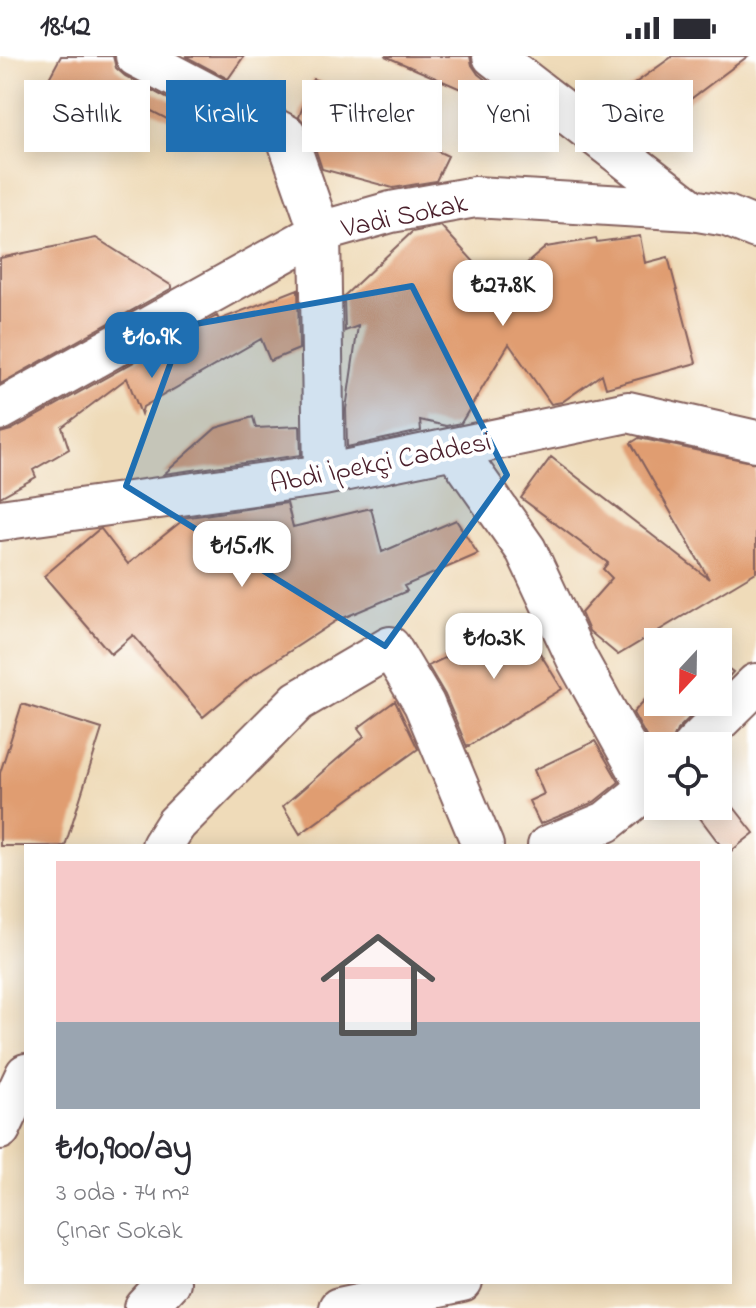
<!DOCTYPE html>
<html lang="tr">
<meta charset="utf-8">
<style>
body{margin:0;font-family:"Indie Flower",sans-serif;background:#f2f2f3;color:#2b2b33;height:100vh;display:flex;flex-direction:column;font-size:30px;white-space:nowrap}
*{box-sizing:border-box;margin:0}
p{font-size:26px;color:#7c7c81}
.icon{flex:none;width:44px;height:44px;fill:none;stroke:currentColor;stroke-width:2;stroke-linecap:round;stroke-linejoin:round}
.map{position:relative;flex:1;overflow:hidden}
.drawer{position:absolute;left:24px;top:788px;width:708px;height:440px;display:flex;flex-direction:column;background:#fff;border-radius:0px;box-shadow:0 4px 20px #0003}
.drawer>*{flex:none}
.banner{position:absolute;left:24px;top:24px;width:708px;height:72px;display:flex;gap:16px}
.needle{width:52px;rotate:202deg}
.controls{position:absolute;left:644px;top:572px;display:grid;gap:16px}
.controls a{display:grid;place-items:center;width:88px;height:88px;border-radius:0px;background:#fff;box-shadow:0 4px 20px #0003;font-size:40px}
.price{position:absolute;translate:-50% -68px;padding:0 18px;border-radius:16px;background:#fff;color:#222;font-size:26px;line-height:52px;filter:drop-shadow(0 2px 4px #0008)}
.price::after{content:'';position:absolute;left:50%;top:48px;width:24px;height:18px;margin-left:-12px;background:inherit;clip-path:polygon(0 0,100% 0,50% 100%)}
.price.current{background:#1f6fb2;color:#fff}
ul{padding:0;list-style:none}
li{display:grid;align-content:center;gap:16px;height:424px;padding:0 32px}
li span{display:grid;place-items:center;height:248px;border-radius:0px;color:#555}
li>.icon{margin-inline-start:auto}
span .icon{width:144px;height:144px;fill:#fffc;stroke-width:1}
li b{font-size:34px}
.pill{padding:0 28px;border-radius:0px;background:#fff;box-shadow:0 4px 20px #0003;font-size:28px;line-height:72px}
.pill.current{background:#1f6fb2;color:#fff}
.status{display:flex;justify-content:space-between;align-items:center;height:56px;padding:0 40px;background:#fff;direction:ltr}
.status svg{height:22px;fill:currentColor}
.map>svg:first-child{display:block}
.building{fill:#e09d71}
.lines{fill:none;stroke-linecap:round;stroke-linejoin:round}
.minor-casing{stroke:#84615d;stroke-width:44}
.minor{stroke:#fff;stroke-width:40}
.marked{fill:#1f6fb2;fill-opacity:0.2;stroke:#1f6fb2;stroke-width:6;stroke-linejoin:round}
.labels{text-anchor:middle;stroke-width:8;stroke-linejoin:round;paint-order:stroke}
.street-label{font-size:28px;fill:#4a1f2b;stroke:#fff}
</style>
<div class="status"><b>18:42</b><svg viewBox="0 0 49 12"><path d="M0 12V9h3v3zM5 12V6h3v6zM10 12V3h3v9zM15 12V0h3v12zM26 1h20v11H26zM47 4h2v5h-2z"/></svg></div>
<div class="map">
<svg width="756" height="1252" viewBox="0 0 756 1252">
<rect width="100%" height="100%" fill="#fff"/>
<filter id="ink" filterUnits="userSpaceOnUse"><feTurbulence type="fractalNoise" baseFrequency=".0125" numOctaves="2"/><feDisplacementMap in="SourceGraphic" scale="16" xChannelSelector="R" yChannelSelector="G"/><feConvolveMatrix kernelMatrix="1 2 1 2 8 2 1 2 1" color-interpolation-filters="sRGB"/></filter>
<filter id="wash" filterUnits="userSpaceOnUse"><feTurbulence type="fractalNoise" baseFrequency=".006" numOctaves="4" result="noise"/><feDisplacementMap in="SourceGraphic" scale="32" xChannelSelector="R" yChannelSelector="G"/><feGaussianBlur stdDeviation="1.8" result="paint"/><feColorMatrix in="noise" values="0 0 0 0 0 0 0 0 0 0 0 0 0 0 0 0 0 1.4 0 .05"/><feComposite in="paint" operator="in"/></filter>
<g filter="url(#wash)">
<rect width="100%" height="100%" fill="#efdbb9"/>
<g id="blocks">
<path class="building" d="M 61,0 L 113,0 L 116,12 L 125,20 L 202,61 L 192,76 L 119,38 L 100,70 L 41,37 Z
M 185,0 L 244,0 L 228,23 Z
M 385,0 L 470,0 L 472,9 L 478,18 L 492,29 L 486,44 Z
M 673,0 L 748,0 L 644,78 L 616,41 Z
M 313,23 L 345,34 L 348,26 L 413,47 L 403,79 L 448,100 L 436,125 L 393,132 L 322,113 L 308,71 L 299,61 Z
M 441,170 L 498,232 L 546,191 L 596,183 L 597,186 L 640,180 L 645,207 L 668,201 L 696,307 L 606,332 L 602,318 L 562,346 L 551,348 L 509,288 L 461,367 L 446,370 L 420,364 L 421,375 L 347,391 L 346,353 L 358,270 L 345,275 L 344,240 L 412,176 Z
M 96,182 L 172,230 L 172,232 L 0,328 L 0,202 Z
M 298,233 L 299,293 L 270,305 L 261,283 L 143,351 L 141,358 L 127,322 L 62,371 L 69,393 L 33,414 L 36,421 L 0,441 L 0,377 L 11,374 L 217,260 L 219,264 Z
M 253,361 L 256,372 L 300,370 L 301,399 L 164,418 L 216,372 Z
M 639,382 L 756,407 L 756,516 L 618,599 L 589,575 L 581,557 L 612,522 L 603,513 L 608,507 L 521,442 L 551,401 L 709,523 L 631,387 Z
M 287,447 L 293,471 L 371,452 L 382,496 L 456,464 L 478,498 L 404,530 L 407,535 L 336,565 L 252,620 L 203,661 L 133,579 L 111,598 L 44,520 L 98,474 L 101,473 L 128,508 L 183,464 L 182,462 Z
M 520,565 L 562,633 L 467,691 L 445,639 L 428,610 Z
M 718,605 L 733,616 L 718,633 Z
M 658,629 L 658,646 L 705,646 L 677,674 L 671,690 L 658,690 L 658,702 L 633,657 Z
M 395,645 L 418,693 L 300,778 L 283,750 L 364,680 L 358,672 Z
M 22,648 L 102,673 L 65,790 L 0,790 L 0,717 Z
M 595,685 L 619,726 L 594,746 L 540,768 L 529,745 L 544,738 L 534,714 Z
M 718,731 L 754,777 L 730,796 L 730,790 L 721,790 L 691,750 L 718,750 Z"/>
</g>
</g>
<g filter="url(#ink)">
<use href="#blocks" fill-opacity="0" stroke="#84615d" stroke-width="2"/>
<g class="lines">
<g class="minor-casing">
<path id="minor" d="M 136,0 L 286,79 L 320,176 L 391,156 L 475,141 L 692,154 L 727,160 L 756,172
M 493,0 L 692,154
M 0,354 L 320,176 L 324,419
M 455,393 L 526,494 L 577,603 L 649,733
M 0,464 L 324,419 L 628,356 L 756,385
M 693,690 L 756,628
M 162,790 L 176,768 L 298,645 L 390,591 L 424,648 L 483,790
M 548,790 L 606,766 L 658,724
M 0,1073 L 26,1018
M 145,1252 L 169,1226
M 339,1252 L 462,1226"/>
</g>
<use href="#minor" class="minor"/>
</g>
</g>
<path class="marked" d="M 412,230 L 507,419 L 385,590 L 126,430 L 184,270 Z"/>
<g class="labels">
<g class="street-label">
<text transform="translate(404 158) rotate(-12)" y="10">Vadi Sokak</text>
<text transform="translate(380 405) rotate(-11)" y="10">Abdi İpekçi Caddesi</text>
</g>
</g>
</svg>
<div class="controls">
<a><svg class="needle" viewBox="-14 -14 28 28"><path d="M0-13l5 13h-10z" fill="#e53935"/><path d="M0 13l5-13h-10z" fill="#7c7c81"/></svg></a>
<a><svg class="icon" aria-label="locate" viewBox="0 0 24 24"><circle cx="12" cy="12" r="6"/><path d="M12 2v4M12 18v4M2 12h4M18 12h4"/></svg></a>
</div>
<b class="price" style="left:503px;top:272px">₺27.8K</b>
<b class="price current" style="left:152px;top:324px">₺10.9K</b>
<b class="price" style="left:242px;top:533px">₺15.1K</b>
<b class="price" style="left:494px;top:625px">₺10.3K</b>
<div class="banner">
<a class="pill">Satılık</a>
<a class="pill current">Kiralık</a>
<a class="pill">Filtreler</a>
<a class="pill">Yeni</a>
<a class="pill">Daire</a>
</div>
<section class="drawer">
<ul>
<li><span style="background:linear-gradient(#f6c9c9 65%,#9aa5b1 0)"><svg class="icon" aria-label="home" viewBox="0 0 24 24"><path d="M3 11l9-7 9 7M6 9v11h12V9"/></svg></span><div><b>₺10,900/ay</b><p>3 oda · 74 m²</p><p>Çınar Sokak</p></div></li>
</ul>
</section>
</div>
